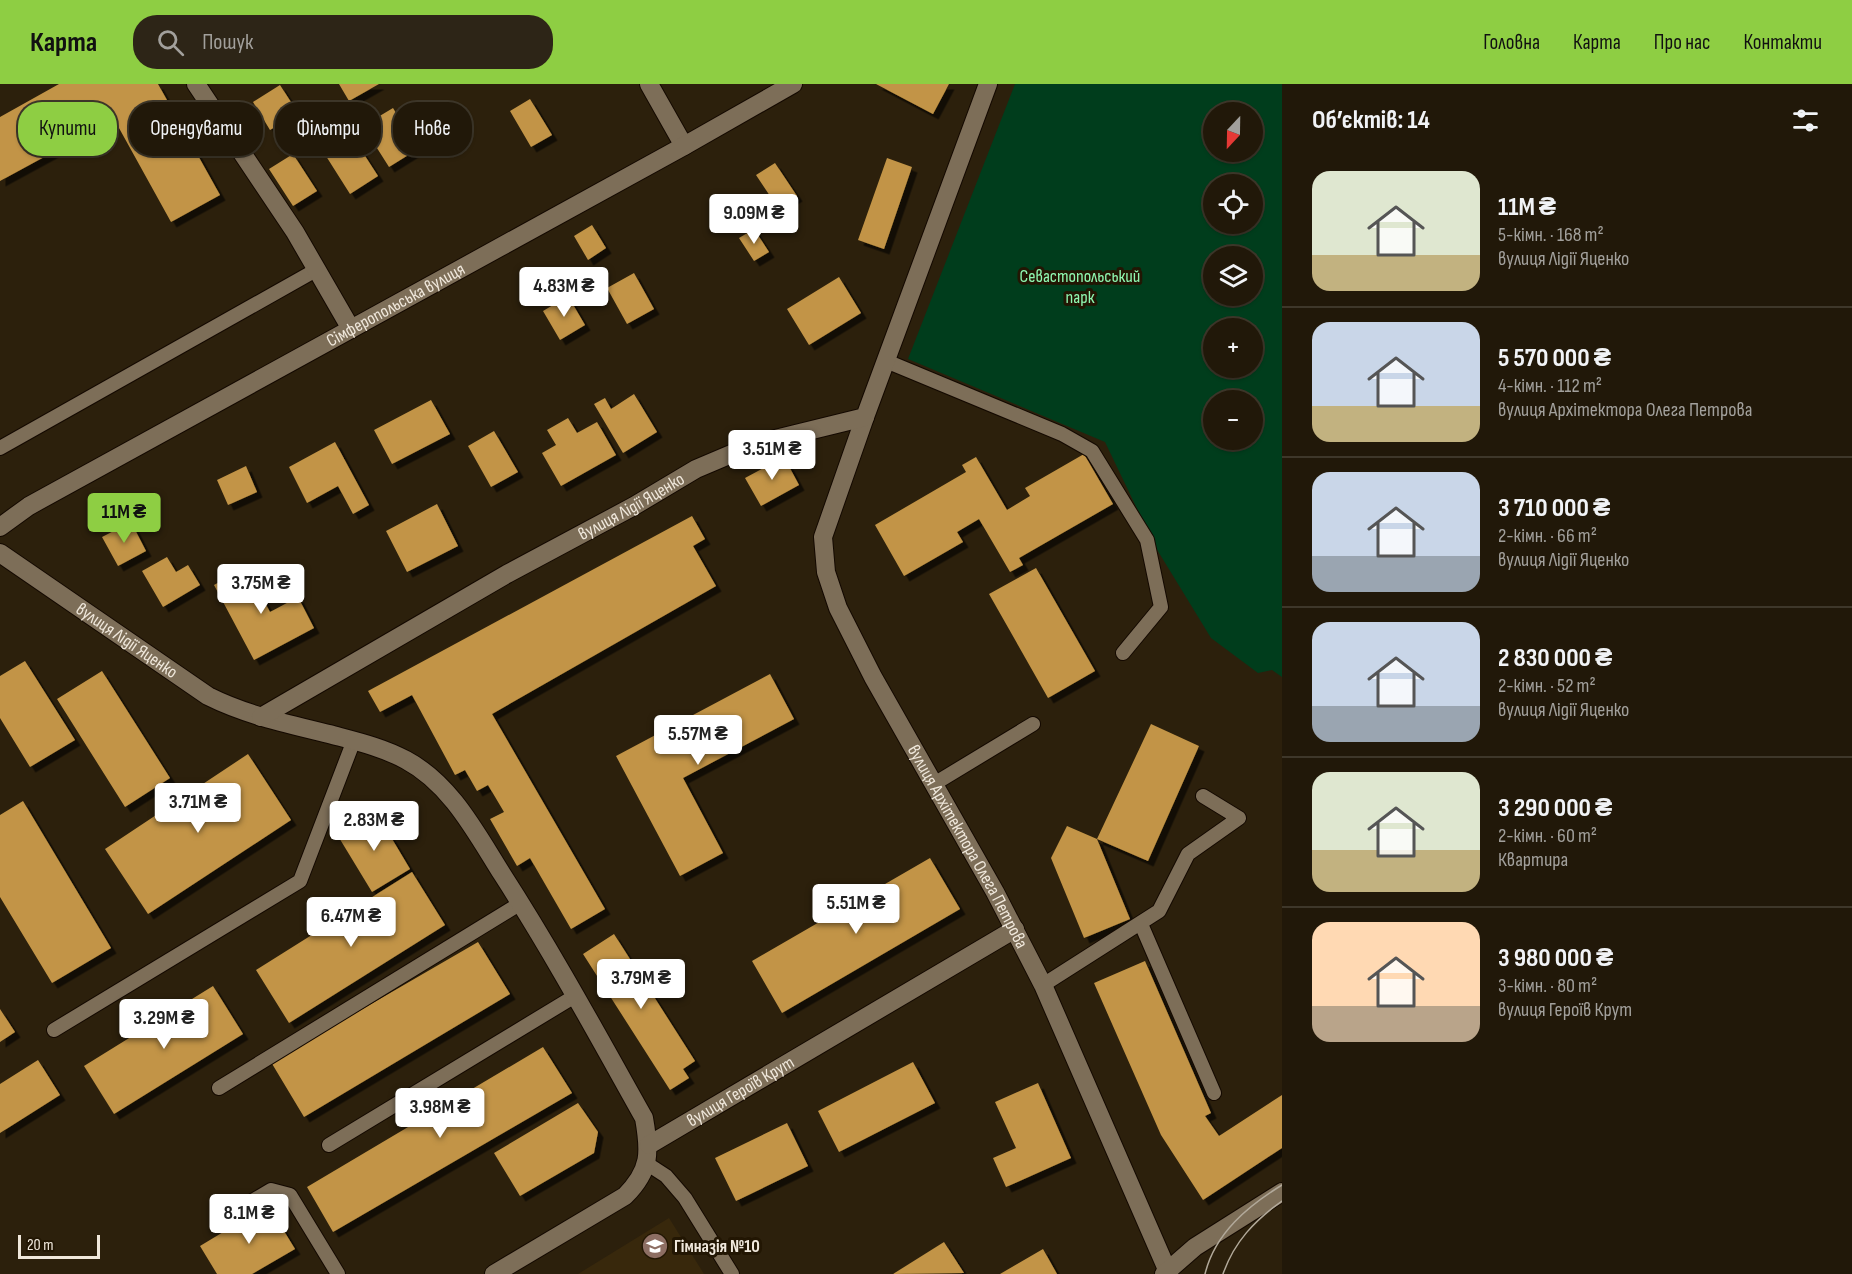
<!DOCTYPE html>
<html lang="uk">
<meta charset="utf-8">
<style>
body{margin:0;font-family:"Sofia Sans Condensed",sans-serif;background:#2d2517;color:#f1f3f6;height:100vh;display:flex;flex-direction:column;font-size:22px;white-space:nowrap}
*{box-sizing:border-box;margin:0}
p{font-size:20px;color:#a2a09c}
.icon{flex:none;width:33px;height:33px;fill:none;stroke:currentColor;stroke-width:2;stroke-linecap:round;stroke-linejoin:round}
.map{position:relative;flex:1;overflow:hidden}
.drawer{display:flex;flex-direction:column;background:#211809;width:570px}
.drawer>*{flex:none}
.guide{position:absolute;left:18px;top:18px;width:570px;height:54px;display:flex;gap:12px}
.needle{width:39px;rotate:202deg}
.buttons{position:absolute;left:1203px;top:18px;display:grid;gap:12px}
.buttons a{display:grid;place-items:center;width:60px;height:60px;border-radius:50%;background:#211809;box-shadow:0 2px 4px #0004,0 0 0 2px #3e372a;font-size:30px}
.scale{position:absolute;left:18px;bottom:15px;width:82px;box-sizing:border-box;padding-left:6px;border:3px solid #f0e8dc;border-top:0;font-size:16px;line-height:21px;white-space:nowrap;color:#f0e8dc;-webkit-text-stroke:4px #221603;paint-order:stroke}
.price{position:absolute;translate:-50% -51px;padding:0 14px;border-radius:6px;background:#fff;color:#222;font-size:20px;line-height:39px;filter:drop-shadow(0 2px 3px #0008)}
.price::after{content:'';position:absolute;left:50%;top:36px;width:18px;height:14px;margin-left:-9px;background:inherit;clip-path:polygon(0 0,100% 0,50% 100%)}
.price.current{background:#8ece43;color:#111}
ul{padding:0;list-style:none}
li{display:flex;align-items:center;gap:18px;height:150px;padding:0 30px}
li+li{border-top:2px solid #3e372a}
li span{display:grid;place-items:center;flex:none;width:168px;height:120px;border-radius:18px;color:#555}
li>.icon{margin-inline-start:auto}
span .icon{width:72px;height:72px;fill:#fffc;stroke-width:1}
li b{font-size:26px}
h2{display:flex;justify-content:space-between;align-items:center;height:72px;padding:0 30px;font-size:26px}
.chip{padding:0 21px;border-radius:24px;background:#211809;box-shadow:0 2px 4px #0004,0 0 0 2px #3e372a;font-size:21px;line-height:54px}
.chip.current{background:#8ece43;color:#111}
header{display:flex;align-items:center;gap:36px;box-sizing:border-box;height:84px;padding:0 30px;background:#8ece43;color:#111}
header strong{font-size:28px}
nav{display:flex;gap:33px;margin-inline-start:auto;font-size:21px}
.search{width:420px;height:54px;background:#2d2517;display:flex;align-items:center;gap:15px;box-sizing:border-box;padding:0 21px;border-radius:24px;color:#a2a09c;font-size:22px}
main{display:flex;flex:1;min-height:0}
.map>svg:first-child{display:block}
.built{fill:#38280c}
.green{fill:#003d1c;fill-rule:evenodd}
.building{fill:#c29446;filter:url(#shadow)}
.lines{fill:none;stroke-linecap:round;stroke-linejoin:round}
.lane-casing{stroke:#140900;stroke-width:16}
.street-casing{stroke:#140900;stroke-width:20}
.secondary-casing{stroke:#140900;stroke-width:20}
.lane{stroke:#7d6e58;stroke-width:14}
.street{stroke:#7d6e58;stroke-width:18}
.secondary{stroke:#7d6e58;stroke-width:18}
.tram{stroke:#b2a99a;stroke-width:1.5}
.labels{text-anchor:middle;stroke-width:6;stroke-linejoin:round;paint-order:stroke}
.park-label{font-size:18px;fill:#8ff8b1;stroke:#221603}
.street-label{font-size:18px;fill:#f0e8dc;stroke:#221603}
.poi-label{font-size:18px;font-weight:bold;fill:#f0e8dc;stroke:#221603;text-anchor:start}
</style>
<header>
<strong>Карта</strong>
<div class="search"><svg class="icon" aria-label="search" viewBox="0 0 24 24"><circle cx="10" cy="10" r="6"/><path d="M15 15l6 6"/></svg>Пошук</div>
<nav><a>Головна</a><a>Карта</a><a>Про нас</a><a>Контакти</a></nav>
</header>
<main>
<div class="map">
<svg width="1282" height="1190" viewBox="0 0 1282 1190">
<defs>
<filter id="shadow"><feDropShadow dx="5.5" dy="5.5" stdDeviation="0" flood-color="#0009"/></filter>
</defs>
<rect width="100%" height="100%" fill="#2c200c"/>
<path class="built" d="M 669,1134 L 704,1190 L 578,1190 Z"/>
<path class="green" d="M 1015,0 L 1282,0 L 1282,593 L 1272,586 L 1258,589 L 1211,554 L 1156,464 L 1105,358 L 908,275 ZM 1214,28 L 1252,28 L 1252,68 L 1214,68 ZM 1214,100 L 1252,100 L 1252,140 L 1214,140 ZM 1214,172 L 1252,172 L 1252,212 L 1214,212 ZM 1214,244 L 1252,244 L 1252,284 L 1214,284 ZM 1214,316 L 1252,316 L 1252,356 L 1214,356 Z"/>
<path class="building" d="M 59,0 L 158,0 L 220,111 L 171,138 L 114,35 L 0,97 L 0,33 Z
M 339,0 L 379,0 L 349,17 Z
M 876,0 L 949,0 L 933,30 Z
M 280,1 L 298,29 L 270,46 L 253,18 Z
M 530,15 L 552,51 L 531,63 L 510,27 Z
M 393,24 L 418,65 L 389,83 L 363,42 Z
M 347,44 L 378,92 L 350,110 L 319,61 Z
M 293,70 L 317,107 L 293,122 L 269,85 Z
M 887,74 L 912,83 L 884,165 L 858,156 Z
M 775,79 L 797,112 L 778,124 L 756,91 Z
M 592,141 L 606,164 L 588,176 L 574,152 Z
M 754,145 L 769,168 L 754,177 L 739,154 Z
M 634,189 L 654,225 L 627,240 L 607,204 Z
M 839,193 L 861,229 L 809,261 L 787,225 Z
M 568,212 L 585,241 L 560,256 L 543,227 Z
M 634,310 L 657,348 L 623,369 L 594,320 L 605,314 L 611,325 Z
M 431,316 L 450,350 L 392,380 L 374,346 Z
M 568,334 L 577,349 L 597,338 L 616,371 L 561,402 L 542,369 L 556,361 L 547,346 Z
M 494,347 L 518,388 L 491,403 L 468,362 Z
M 335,358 L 369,421 L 353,430 L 338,402 L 307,419 L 289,383 Z
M 1084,370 L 1113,420 L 1019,474 L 1023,481 L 1010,488 L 979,435 L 957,448 L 963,458 L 904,492 L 875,441 L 966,388 L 962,381 L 976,373 L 1007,426 L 1030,412 L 1025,404 Z
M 784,373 L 799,401 L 761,422 L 745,394 Z
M 246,382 L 257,408 L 228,421 L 217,396 Z
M 437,420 L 458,462 L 407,488 L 386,447 Z
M 692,432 L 705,455 L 693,462 L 716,502 L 492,630 L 605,825 L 571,845 L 530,774 L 517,782 L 490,735 L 504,728 L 488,701 L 477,707 L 465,686 L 455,691 L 412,611 L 380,628 L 368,607 Z
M 131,438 L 146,467 L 118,482 L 102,453 Z
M 167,473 L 176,488 L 188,481 L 200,501 L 163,523 L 142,487 Z
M 246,483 L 270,528 L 298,513 L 314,544 L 254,576 L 214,501 Z
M 1036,484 L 1095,587 L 1048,614 L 989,510 Z
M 25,577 L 75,656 L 30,683 L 0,634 L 0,592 Z
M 102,587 L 170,694 L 125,723 L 57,615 Z
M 770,590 L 794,635 L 683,694 L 723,769 L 680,792 L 616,672 Z
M 1151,640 L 1199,662 L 1148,777 L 1097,755 L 1130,835 L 1084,854 L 1051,774 L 1067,742 L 1097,755 Z
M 248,670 L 291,736 L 148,830 L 105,765 Z
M 23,717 L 111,864 L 52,899 L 0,813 L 0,731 Z
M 376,728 L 410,785 L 372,808 L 338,752 Z
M 930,774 L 960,825 L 782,929 L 752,877 Z
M 412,788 L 445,841 L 289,939 L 256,886 Z
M 614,850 L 695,977 L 683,985 L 689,994 L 670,1006 L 583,870 Z
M 478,858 L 510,910 L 304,1033 L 271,978 Z
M 1145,877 L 1211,1029 L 1205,1032 L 1219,1052 L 1282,1011 L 1282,1064 L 1203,1116 L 1161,1051 L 1094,899 Z
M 213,902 L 243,950 L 114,1030 L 84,982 Z
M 0,925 L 15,948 L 0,958 Z
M 543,963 L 572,1009 L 333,1148 L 307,1103 Z
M 38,976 L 60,1011 L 0,1049 L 0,1000 Z
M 913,978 L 935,1019 L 839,1068 L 818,1027 Z
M 1038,999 L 1071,1074 L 1006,1103 L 993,1074 L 1016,1064 L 995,1018 Z
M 578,1019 L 598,1048 L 594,1069 L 520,1112 L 494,1069 Z
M 787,1039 L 808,1082 L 736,1117 L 715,1074 Z
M 268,1121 L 295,1165 L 252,1190 L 217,1190 L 200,1162 Z
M 944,1158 L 964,1189 L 893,1190 Z
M 1043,1165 L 1057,1190 L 1000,1190 Z"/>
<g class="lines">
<g class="lane-casing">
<path id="lane" d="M 886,277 L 1062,350 L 1092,367 L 1147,456 L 1161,523 L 1123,569
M 0,364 L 316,186
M 934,700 L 1033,640
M 1141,840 L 1214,1009
M 1043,901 L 1159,827 L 1188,770 L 1239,734 L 1203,712
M 54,946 L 300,797 L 354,656
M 219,1004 L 521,819
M 329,1061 L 575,912
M 646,1079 L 666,1092 L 685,1114 L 732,1190
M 220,1136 L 271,1106 L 290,1111 L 338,1190"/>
</g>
<g class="street-casing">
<g id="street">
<path d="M 196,0 L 295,148 L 351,245"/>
<path d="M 649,0 L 684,62"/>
<path id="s1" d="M 865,333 L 823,453 L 826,488 L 838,524 L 873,593 L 995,808 L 1043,901 L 1169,1190"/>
<path id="s2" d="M 0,469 L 208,612 C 246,631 287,640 329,650 C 355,657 382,663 406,676 C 451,700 476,749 502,790 C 553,869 598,952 644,1034 C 650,1068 651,1086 625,1112 L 494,1190"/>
<path id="s3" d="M 261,633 L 507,490 L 634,422 L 696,385 L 755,360 L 865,333 L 988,0"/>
<path id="s4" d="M 649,1061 L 1015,845"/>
<path d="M 1164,1190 L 1195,1163 L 1282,1108"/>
</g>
</g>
<g class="secondary-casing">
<g id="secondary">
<path id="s5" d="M 0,443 L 29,422 L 684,62 L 793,0"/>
</g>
</g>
<use href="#lane" class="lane"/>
<use href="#street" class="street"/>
<use href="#secondary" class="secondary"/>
<path class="tram" d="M 1205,1190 C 1215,1149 1248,1122 1282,1101
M 1223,1190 C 1234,1158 1255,1136 1282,1117"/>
</g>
<defs>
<g id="school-disc" transform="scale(1.35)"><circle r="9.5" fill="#8d6e63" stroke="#221603"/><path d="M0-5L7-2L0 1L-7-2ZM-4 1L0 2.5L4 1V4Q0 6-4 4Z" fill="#fff"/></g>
</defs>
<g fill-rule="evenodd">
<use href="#school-disc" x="655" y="1162"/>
</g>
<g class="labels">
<g class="park-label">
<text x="1080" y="198">Севастопольський<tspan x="1080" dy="21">парк</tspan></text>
</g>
<g class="street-label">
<text dy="6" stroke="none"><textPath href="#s5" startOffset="454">Сімферопольська вулиця</textPath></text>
<text dy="6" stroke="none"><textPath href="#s3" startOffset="426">вулиця Лідії Яценко</textPath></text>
<text dy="6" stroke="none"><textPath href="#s2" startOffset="154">вулиця Лідії Яценко</textPath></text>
<text dy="6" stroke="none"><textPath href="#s1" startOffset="472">вулиця Архітектора Олега Петрова</textPath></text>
<text dy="6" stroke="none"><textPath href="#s4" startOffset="106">вулиця Героїв Крут</textPath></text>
</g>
<g class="poi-label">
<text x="674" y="1168">Гімназія №10</text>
</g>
</g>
</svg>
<div class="buttons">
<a><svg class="needle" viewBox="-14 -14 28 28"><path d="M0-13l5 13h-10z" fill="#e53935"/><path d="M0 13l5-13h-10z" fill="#a2a09c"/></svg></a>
<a><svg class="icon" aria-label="locate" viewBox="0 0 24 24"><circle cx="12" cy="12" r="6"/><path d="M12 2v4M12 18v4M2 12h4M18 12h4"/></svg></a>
<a><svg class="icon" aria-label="layers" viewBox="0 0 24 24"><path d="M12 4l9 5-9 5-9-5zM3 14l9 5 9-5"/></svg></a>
<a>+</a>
<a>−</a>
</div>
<div class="scale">20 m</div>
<b class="price" style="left:754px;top:161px">9.09M ₴</b>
<b class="price" style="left:564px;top:234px">4.83M ₴</b>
<b class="price" style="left:772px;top:397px">3.51M ₴</b>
<b class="price current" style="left:124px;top:460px">11M ₴</b>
<b class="price" style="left:261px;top:531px">3.75M ₴</b>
<b class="price" style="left:698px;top:682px">5.57M ₴</b>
<b class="price" style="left:198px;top:750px">3.71M ₴</b>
<b class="price" style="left:374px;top:768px">2.83M ₴</b>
<b class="price" style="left:856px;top:851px">5.51M ₴</b>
<b class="price" style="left:351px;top:864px">6.47M ₴</b>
<b class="price" style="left:641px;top:926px">3.79M ₴</b>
<b class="price" style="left:164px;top:966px">3.29M ₴</b>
<b class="price" style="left:440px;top:1055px">3.98M ₴</b>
<b class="price" style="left:249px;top:1161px">8.1M ₴</b>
<div class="guide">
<a class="chip current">Купити</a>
<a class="chip">Орендувати</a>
<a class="chip">Фільтри</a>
<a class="chip">Нове</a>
</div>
</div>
<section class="drawer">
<h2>Об’єктів: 14<svg class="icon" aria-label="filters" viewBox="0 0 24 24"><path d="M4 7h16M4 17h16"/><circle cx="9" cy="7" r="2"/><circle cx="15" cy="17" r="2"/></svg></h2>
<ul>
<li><span style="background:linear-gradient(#dfe7d0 70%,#c2b280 0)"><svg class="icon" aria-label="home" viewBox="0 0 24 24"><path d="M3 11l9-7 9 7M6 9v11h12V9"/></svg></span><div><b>11M ₴</b><p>5-кімн. · 168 m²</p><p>вулиця Лідії Яценко</p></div></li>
<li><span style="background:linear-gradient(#c9d6e8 70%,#c2b280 0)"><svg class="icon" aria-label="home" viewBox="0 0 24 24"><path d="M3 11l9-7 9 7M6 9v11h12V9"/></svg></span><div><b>5 570 000 ₴</b><p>4-кімн. · 112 m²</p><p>вулиця Архітектора Олега Петрова</p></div></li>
<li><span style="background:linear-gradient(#c9d6e8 70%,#9aa5b1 0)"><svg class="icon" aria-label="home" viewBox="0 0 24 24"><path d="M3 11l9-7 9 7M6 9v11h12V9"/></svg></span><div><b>3 710 000 ₴</b><p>2-кімн. · 66 m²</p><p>вулиця Лідії Яценко</p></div></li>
<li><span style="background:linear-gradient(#c9d6e8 70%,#9aa5b1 0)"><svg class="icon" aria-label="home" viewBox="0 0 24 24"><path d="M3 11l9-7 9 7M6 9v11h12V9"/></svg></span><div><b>2 830 000 ₴</b><p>2-кімн. · 52 m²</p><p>вулиця Лідії Яценко</p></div></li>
<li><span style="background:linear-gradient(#dfe7d0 65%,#c2b280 0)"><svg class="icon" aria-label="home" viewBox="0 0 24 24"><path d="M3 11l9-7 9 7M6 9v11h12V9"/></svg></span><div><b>3 290 000 ₴</b><p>2-кімн. · 60 m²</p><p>Квартира</p></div></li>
<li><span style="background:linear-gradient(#ffd9b3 70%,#b9a48a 0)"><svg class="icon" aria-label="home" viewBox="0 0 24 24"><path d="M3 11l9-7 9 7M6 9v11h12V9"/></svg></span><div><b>3 980 000 ₴</b><p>3-кімн. · 80 m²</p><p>вулиця Героїв Крут</p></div></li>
</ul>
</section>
</main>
